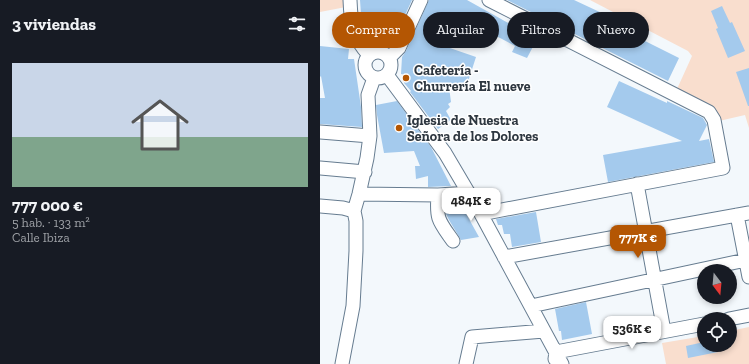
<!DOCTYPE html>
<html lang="es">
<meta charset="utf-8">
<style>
body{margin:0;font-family:"Zilla Slab",serif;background:#20242c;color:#f1f3f6;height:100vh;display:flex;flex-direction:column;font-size:15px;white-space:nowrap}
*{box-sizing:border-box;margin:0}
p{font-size:13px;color:#9ea1a6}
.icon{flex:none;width:22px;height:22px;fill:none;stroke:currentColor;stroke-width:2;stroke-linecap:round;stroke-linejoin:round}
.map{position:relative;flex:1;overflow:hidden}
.drawer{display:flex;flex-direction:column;background:#171b24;width:320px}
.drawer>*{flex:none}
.banner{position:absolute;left:12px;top:12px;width:357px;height:36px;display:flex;gap:8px}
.needle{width:26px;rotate:164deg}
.tools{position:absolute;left:377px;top:264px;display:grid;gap:8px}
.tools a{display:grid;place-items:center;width:40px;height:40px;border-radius:50%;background:#171b24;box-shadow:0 2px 6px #0003;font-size:20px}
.price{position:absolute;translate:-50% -34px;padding:0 9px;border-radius:8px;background:#fff;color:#222;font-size:13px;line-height:26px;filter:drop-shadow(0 1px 2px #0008)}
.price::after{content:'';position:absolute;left:50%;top:24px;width:12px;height:9px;margin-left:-6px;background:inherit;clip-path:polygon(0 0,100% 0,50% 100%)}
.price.current{background:#b45603;color:#fff}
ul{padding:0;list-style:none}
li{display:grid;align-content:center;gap:8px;height:212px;padding:0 12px}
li+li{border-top:1px solid #363941}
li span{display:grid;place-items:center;height:124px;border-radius:0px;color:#555}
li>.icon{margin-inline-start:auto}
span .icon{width:72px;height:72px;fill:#fffc;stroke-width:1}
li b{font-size:17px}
h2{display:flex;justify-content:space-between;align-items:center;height:48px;padding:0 12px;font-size:17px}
.chip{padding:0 14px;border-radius:18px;background:#171b24;box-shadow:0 2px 6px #0003;font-size:14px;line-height:36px}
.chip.current{background:#b45603;color:#fff}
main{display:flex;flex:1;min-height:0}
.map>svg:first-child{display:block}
.green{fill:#f9dece}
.building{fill:#a4caed}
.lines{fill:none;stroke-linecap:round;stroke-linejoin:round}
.minor-casing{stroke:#667c90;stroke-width:15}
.minor{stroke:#fff;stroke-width:13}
.poi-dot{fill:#b45603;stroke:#fff;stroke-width:1.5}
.labels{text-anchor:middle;stroke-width:3;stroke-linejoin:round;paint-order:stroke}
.poi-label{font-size:14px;font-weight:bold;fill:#2e3740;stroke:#fff;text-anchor:start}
</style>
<main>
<section class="drawer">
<h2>3 viviendas<svg class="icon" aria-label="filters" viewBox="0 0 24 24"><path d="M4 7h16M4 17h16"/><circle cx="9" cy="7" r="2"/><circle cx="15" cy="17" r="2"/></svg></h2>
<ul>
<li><span style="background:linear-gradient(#c9d6e8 60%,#7fa58c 0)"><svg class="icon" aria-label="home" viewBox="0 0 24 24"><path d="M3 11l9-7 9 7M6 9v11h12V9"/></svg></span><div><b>777 000 €</b><p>5 hab. · 133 m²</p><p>Calle Ibiza</p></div></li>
</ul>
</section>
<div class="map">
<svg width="429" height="364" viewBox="0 0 429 364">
<rect width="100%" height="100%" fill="#f3f8fc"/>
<path class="green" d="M 0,0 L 25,0 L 26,7 L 0,12 Z
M 270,0 L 429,0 L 429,128 L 425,115 L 399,121 L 357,89 L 372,56 L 368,51 Z
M 429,327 L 429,364 L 346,364 L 342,343 L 384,336 L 384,345 L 410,345 L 410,331 Z"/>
<path class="building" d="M 40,0 L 92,0 L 73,41 L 55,34 L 55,32 L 42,28 Z
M 109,0 L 147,0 L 217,39 L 207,58 L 192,52 L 195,46 L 182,39 L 168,32 L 164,38 L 142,25 L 143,23 L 129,17 L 121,33 L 128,36 L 125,44 L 127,45 L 127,47 L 156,57 L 145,91 L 129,87 L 131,102 L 128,104 L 130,107 L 126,111 L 131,120 L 118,129 L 90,92 L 91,91 L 84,83 L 85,75 L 81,74 L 82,57 L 86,51 Z
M 187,0 L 254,0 L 314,28 L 311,34 L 359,58 L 348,81 Z
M 402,6 L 410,23 L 412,22 L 425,51 L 408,58 L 396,29 L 398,28 L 391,11 Z
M 0,46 L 29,49 L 28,59 L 34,59 L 41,107 L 42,127 L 0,124 L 0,98 L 5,98 L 1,76 L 0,77 Z
M 429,68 L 429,106 L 428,106 L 416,72 Z
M 299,81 L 347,103 L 347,101 L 383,118 L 387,125 L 379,141 L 389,139 L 394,162 L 288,182 L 283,155 L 362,141 L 287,107 Z
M 77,101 L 111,147 L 131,186 L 108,187 L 108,176 L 96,179 L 95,166 L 100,166 L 94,151 L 64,153 L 57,115 L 56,105 Z
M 140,202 L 149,219 L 159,237 L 141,240 L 129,220 L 126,214 L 126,203 Z
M 216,212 L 221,242 L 192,247 L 190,234 L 184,234 L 182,225 L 178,225 L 176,219 Z
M 266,302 L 272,334 L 242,340 L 241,331 L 239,331 L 235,309 Z
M 384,342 L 384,345 L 396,345 L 398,352 L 368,358 L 366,346 Z"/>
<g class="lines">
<g class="minor-casing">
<path id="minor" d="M 30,0 C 31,24 32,37 49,55
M45 65a13 13 0 1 1 26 0a13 13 0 1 1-26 0Z
M 69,58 L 79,48 L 101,0
M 67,75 L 125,153 L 161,214 L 242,364
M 0,132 L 50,136
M 0,168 L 45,172
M 317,184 L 344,331
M 39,194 L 118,195 L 149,193
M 118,195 C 116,220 119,221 133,241
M 0,206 L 23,208 L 34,211
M 161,214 L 403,168 L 394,120 L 389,112 L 169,0
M 417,215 L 429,277
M 184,257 L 429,213
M 211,306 L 426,260
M 409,319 L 429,315
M 235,359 L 236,352 L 384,324
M 22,364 L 33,306 L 36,251 L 36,221 L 34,211 L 39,194 L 47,158 L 50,136 L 48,95 L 54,78
M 146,364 L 152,337 L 224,331"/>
</g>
<use href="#minor" class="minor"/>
</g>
<g class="poi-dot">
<circle cx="86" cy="78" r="4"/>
<circle cx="79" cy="128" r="4"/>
</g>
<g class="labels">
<g class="poi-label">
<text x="94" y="75">Cafetería -<tspan x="94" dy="16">Churrería El nueve</tspan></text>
<text x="87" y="125">Iglesia de Nuestra<tspan x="87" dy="16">Señora de los Dolores</tspan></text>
</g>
</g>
</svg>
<div class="tools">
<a><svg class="needle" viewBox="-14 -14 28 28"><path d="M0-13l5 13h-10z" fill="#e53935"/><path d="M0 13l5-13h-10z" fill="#9ea1a6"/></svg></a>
<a><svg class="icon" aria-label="locate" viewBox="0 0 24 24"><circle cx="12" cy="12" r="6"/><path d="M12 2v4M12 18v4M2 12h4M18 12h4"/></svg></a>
</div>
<b class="price" style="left:151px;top:222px">484K €</b>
<b class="price current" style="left:318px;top:259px">777K €</b>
<b class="price" style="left:312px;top:350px">536K €</b>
<div class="banner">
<a class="chip current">Comprar</a>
<a class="chip">Alquilar</a>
<a class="chip">Filtros</a>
<a class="chip">Nuevo</a>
</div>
</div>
</main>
